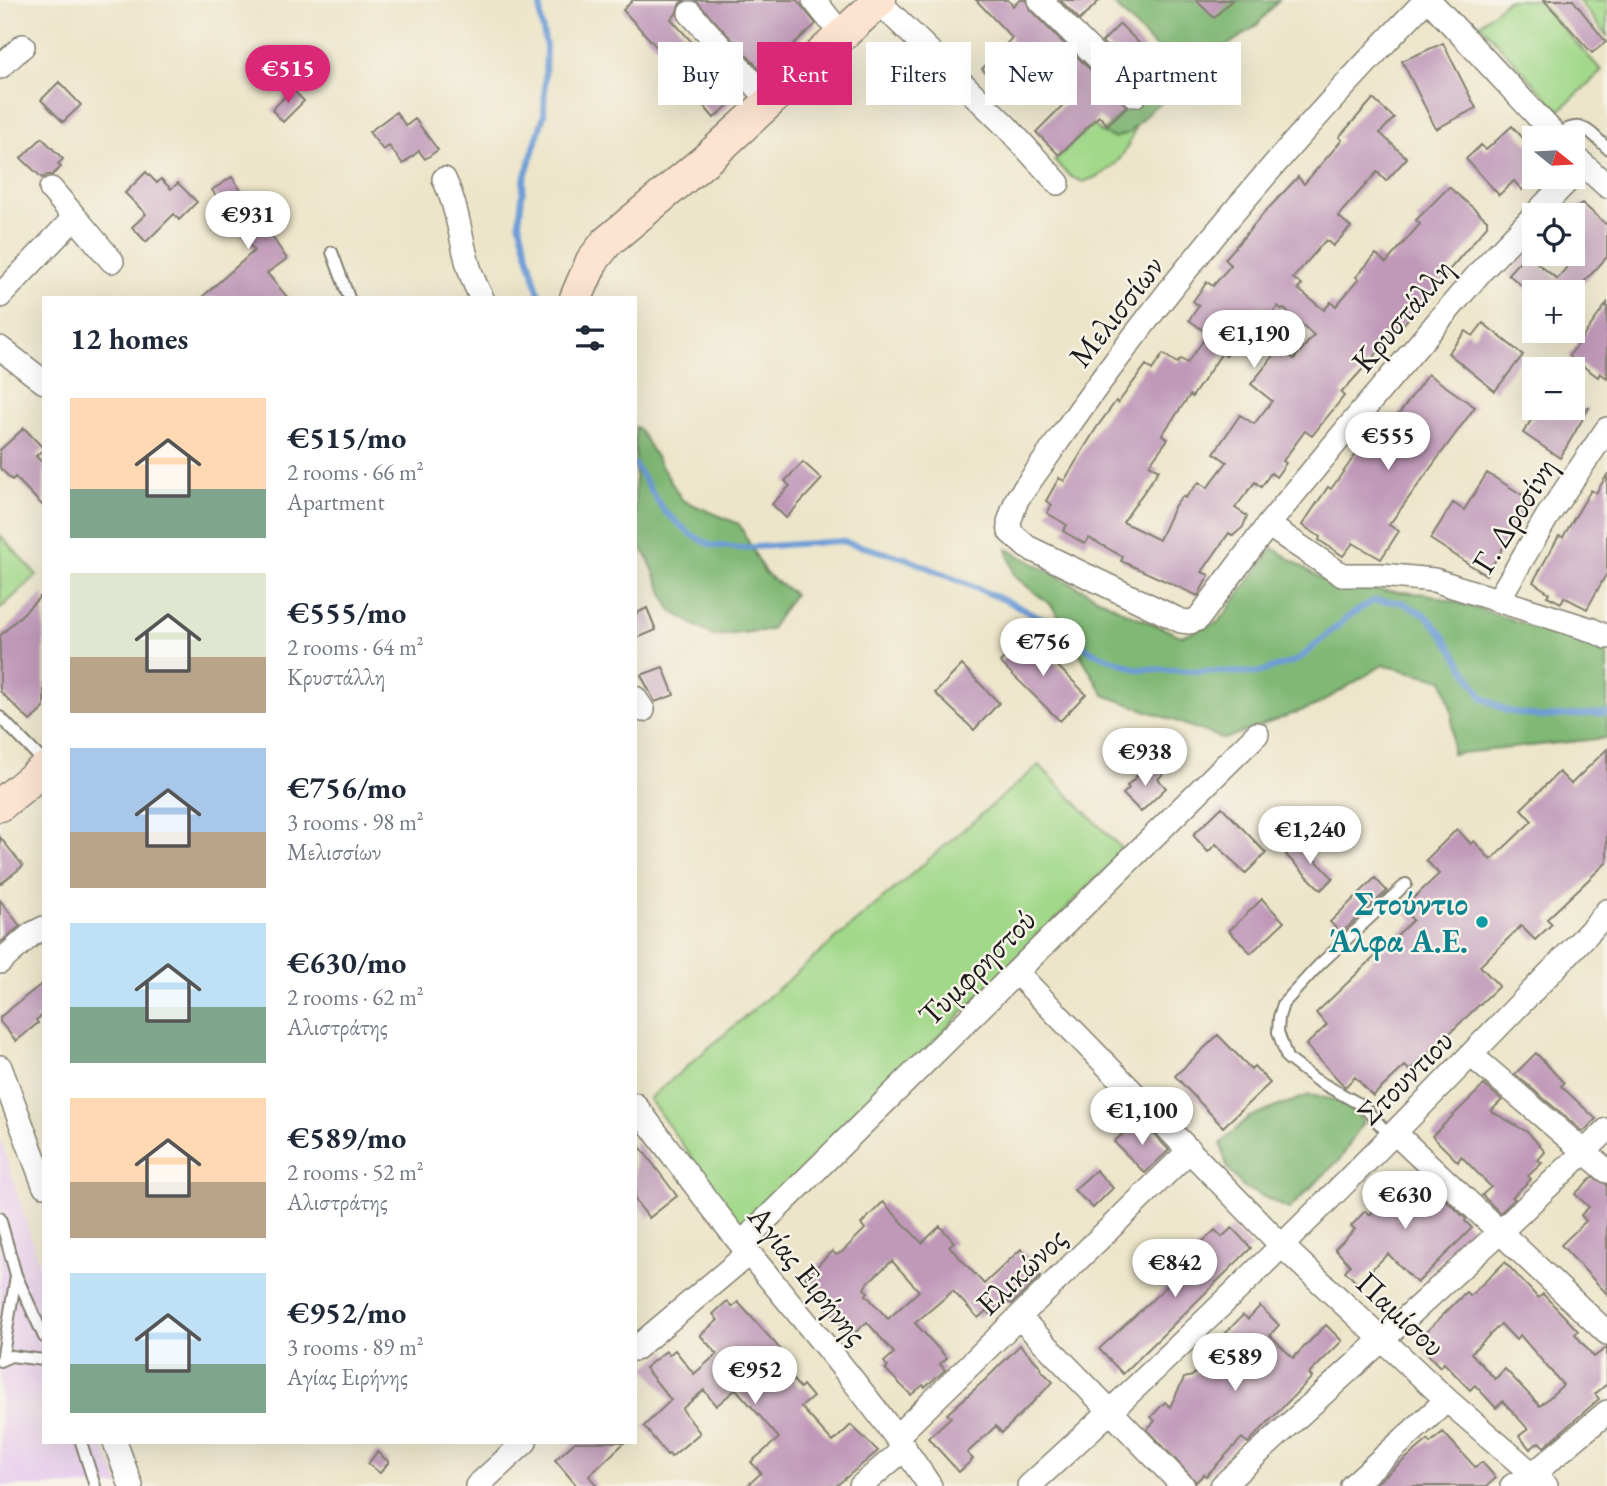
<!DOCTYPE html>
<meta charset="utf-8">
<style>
body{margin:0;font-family:"EB Garamond",serif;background:#f2f2f3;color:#1f2937;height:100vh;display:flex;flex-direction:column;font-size:26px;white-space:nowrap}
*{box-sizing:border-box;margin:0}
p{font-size:23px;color:#747a83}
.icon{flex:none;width:38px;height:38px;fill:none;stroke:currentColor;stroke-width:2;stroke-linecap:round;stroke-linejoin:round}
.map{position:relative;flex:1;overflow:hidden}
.panel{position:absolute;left:42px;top:296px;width:595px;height:1148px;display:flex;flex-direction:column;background:#fff;border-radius:0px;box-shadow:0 7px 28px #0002}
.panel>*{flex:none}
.hud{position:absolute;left:658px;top:42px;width:665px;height:63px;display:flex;gap:14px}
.needle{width:46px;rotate:108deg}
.tools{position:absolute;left:1522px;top:126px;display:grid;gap:14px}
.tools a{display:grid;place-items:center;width:63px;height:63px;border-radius:0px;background:#fff;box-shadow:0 7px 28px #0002;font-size:35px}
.price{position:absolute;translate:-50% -60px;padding:0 16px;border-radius:24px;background:#fff;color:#222;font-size:23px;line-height:46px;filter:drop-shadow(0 2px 4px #0008)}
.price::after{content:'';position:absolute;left:50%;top:42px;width:21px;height:16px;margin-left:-10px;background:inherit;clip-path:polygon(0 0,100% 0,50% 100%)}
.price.selected{background:#db2777;color:#fff}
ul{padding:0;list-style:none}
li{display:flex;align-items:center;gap:21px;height:175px;padding:0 28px}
li span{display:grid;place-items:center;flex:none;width:196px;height:140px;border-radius:0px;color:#555}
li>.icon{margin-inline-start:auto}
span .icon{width:84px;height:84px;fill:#fffc;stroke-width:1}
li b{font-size:30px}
h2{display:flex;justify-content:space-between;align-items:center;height:84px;padding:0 28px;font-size:30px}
.pill{padding:0 24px;border-radius:0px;background:#fff;box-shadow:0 7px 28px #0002;font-size:24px;line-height:63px}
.pill.selected{background:#db2777;color:#fff}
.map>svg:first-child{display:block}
.built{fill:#e9d1ed}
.green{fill:#a1d889;stroke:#5e7a52;stroke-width:2}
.forest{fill:#80b875;stroke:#4e6a48;stroke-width:2}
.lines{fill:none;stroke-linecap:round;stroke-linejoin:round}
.stream{stroke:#6d9cd6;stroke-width:6}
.building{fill:#c099b9;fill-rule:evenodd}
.lane-casing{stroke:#848072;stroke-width:14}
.street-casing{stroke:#848072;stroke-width:26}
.secondary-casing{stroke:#848072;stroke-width:35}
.lane{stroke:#fff;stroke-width:10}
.street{stroke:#fff;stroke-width:23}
.secondary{stroke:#fde4d1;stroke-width:32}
.culture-dot{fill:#0f9aa8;stroke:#f7f3e8;stroke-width:2.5}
.labels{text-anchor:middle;stroke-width:5;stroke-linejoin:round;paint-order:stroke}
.street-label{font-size:32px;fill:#1c1c1c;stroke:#f7f3e8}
.culture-label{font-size:32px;font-weight:bold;fill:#0d838f;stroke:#f7f3e8;text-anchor:end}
</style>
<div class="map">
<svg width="1607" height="1486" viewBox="0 0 1607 1486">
<rect width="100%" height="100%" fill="#f7f3e8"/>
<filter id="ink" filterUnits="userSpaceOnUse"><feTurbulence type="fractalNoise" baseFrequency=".0143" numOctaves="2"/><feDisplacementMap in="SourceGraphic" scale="14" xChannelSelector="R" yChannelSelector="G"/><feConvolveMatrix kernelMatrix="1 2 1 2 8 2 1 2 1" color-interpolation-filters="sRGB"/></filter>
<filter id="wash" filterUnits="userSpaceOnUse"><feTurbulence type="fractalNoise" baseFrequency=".00686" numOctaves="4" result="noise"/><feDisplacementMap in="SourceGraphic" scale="28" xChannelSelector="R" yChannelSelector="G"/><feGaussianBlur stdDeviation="1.57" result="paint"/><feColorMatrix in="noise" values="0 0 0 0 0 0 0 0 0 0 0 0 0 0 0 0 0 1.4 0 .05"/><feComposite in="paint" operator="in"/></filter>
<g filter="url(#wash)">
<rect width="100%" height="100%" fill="#ece5c9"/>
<path class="built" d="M 0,1137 L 44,1279 L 44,1442 L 102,1442 L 120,1486 L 0,1486 Z"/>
<path class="green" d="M 1507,0 L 1537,0 L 1602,71 L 1559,111 L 1480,24 Z
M 1578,0 L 1607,0 L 1607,36 Z
M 1093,124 L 1102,133 L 1114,138 L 1129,132 L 1136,125 C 1126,156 1115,172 1083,182 L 1071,177 L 1054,161 Z
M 0,535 L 37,575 L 0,609 Z
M 1039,765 L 1124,851 L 745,1230 L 649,1099 Z"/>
<path class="forest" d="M 1110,0 L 1279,0 L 1256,26 L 1215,54 L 1195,84 L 1154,107 L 1129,133 L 1114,138 L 1102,133 L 1140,94 L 1127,80 L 1158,50 Z
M 635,427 L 639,429 L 682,500 L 739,524 L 765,573 L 794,594 L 770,630 L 713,636 L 671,611 L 647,556 L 635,540 Z
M 1273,548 L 1334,587 L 1428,594 L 1492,613 L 1588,646 L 1607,655 L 1607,738 L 1452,754 L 1452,713 L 1443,680 L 1383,665 L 1317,705 L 1224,739 L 1104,695 L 1052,606 L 1014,576 L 1007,549 L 1125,612 L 1181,636 L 1219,622 Z
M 1309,1095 L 1347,1102 L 1363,1122 L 1341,1158 L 1289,1209 L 1243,1187 L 1227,1167 L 1221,1143 L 1249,1117 Z"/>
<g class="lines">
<path class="stream" d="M 540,0 L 541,21 L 546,46 L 544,115 L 524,180 L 519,222 L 540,298
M 635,465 L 664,511 L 689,533 L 710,545 L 740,548 L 841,541 L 905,558 L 1009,602 L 1054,624 L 1092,652 L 1137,669 L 1257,673 L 1298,660 L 1349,616 L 1373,601 L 1401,602 L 1426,615 L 1444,636 L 1483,698 L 1507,711 L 1541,717 L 1607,713"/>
</g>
<g id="blocks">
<path class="building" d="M 633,0 L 686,0 L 680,3 L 676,14 L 671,19 L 700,51 L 703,48 L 743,92 L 714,118 L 661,56 L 663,54 L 623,10 Z
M 695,0 L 797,0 L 816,24 L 762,72 Z
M 976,0 L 1008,0 L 1013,6 L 1020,0 L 1026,0 L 1030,10 L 1127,106 L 1108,125 L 1099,116 L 1059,155 L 1036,132 L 1068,100 L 1023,51 L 994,80 L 982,69 L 1012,38 Z
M 1060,0 L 1100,0 L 1080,20 Z
M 1196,0 L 1232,0 L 1214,18 Z
M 1544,0 L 1573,0 L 1606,42 L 1592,53 Z
M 1120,24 L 1145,49 L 1127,67 L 1102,42 Z
M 1443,43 L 1476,108 L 1436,129 L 1402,61 Z
M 907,52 L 936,79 L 924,93 L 922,91 L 916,97 L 889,72 Z
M 59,82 L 81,105 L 63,122 L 41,100 Z
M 292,89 L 304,101 L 283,122 L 272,110 Z
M 1373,99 L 1394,118 L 1380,133 L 1407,158 L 1386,181 L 1377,172 L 1338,216 L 1351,227 L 1333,246 L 1326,240 L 1293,278 L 1302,285 L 1298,289 L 1324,310 L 1331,302 L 1336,306 L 1359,279 L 1356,277 L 1376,254 L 1386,263 L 1420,224 L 1416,220 L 1449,187 L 1487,220 L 1487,226 L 1444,276 L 1446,277 L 1341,393 L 1344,396 L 1312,436 L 1305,431 L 1283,461 L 1286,463 L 1276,477 L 1271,473 L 1261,487 L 1255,482 L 1235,508 L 1247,516 L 1243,527 L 1233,536 L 1229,533 L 1202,572 L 1209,575 L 1198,596 L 1121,561 L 1123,557 L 1089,538 L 1085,544 L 1063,531 L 1067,525 L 1047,513 L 1052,505 L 1046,501 L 1059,478 L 1064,481 L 1097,427 L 1116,401 L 1118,403 L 1146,365 L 1152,370 L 1163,354 L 1177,363 L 1181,359 L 1187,363 L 1208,334 L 1189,320 L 1199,306 L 1193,301 L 1207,282 L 1213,286 L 1231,265 L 1225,259 L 1264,213 L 1298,177 L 1304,184 L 1342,140 L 1339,137 ZM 1278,306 L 1282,310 L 1284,309 L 1314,335 L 1294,359 L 1280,348 L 1251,384 L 1272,401 L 1254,424 L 1240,415 L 1214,453 L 1227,462 L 1207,488 L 1199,482 L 1185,498 L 1183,496 L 1175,505 L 1159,540 L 1123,522 L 1159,470 L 1149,465 L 1168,439 L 1162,435 L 1190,395 L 1192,397 L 1222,353 L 1226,356 L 1241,335 L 1252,343 Z
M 396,112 L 406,126 L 415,119 L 438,150 L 425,159 L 419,151 L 403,164 L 389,146 L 383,150 L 369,132 Z
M 1512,126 L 1532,148 L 1528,152 L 1535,159 L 1535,178 L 1522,190 L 1514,181 L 1499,195 L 1466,159 L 1481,145 L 1486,150 Z
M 42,138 L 63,159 L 58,164 L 61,167 L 52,175 L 47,175 L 42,178 L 21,158 Z
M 146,172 L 157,183 L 161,179 L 171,189 L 178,183 L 197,202 L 179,220 L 174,214 L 146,242 L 132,227 L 146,214 L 125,193 Z
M 232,177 L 287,259 L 267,273 L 288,298 L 201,298 L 254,251 L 212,190 Z
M 1582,203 L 1607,225 L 1607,257 L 1575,292 L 1529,292 L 1508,274 L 1526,254 L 1557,279 L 1573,260 L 1573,213 Z
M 1607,303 L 1607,378 L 1600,373 L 1598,377 L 1569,356 Z
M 1483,323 L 1523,355 L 1495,391 L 1448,353 L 1466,331 L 1473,336 Z
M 1428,374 L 1475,407 L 1389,525 L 1399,531 L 1381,559 L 1353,543 L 1343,556 L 1319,540 L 1320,537 L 1302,525 L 1328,487 L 1331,489 L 1377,425 L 1386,432 Z
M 1539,408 L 1589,408 L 1560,458 L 1523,433 Z
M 24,428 L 44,449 L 36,456 L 44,464 L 44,507 L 15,477 L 12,480 L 0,468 L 0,450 Z
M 803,462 L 822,479 L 786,518 L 772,504 L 790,486 L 785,481 Z
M 1487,473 L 1532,501 L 1486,575 L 1430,539 L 1453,503 L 1464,510 Z
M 1607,475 L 1607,573 L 1587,609 L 1564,597 L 1561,603 L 1547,596 L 1549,593 L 1533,582 L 1559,536 L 1563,537 L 1591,490 L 1596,493 Z
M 44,593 L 44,708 L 30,721 L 0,691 L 0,636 Z
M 647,608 L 656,630 L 635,639 L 635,614 Z
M 1026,635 L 1086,694 L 1060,721 L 1000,662 Z
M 962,665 L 999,703 L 974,730 L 935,693 Z
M 663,667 L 674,695 L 655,702 L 641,675 Z
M 1607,749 L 1607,862 L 1547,919 L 1552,924 L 1535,940 L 1521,926 L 1480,966 L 1499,986 L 1410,1071 L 1405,1066 L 1373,1096 L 1355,1077 L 1345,1087 L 1306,1045 L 1327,1025 L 1316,1013 L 1413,920 L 1402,909 L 1439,874 L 1426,860 L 1457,829 L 1471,844 L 1474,841 L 1491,860 L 1532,821 L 1521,809 L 1559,772 L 1571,784 Z
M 1151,762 L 1163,774 L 1158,779 L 1166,788 L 1141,812 L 1123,794 L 1129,788 L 1127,786 Z
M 1222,807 L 1266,853 L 1245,874 L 1216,844 L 1208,852 L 1193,835 Z
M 0,837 L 23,866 L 0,884 Z
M 1299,843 L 1333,878 L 1321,890 L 1286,855 Z
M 1375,878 L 1387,891 L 1341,933 L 1330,922 Z
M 1262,899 L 1284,922 L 1251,953 L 1229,931 Z
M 0,900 L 20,926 L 0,943 Z
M 44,982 L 44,1014 L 36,1020 L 38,1023 L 16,1041 L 0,1022 L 0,1017 Z
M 1218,1035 L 1251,1069 L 1254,1066 L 1270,1083 L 1223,1127 L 1175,1076 Z
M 1536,1053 L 1564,1083 L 1561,1086 L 1596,1119 L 1583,1132 L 1515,1074 Z
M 1484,1085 L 1502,1100 L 1491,1111 L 1529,1133 L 1545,1152 L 1538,1160 L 1542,1163 L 1528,1176 L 1531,1179 L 1512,1197 L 1515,1199 L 1500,1213 L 1482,1195 L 1491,1187 L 1461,1156 L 1458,1162 L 1432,1136 Z
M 1145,1125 L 1169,1150 L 1145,1173 L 1114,1142 L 1130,1127 L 1136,1134 Z
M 635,1140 L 677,1196 L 649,1218 L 635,1200 Z
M 1096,1170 L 1113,1188 L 1093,1208 L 1074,1190 Z
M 1409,1171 L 1424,1185 L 1427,1182 L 1466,1219 L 1465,1221 L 1472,1228 L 1417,1283 L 1388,1254 L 1357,1283 L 1345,1271 L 1350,1265 L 1335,1249 L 1355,1229 L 1351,1226 L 1365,1211 L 1370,1215 Z
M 1593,1177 L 1607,1185 L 1607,1294 L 1561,1245 L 1586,1221 L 1581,1215 L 1589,1207 L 1575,1194 Z
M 883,1202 L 922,1243 L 940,1226 L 954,1242 L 949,1246 L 984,1284 L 1021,1249 L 1041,1270 L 1038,1273 L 1041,1276 L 1012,1304 L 1005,1301 L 990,1314 L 987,1310 L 978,1318 L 953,1291 L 915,1323 L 947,1358 L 940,1364 L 945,1370 L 925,1387 L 923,1385 L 911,1395 L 885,1369 L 888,1367 L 884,1362 L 894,1353 L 867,1322 L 850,1337 L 840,1325 L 842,1323 L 824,1305 L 828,1301 L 805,1278 L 832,1251 L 836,1255 L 842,1252 L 865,1229 L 861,1224 ZM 892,1261 L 919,1291 L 888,1319 L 866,1295 L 868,1292 L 864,1289 L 867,1283 Z
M 1232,1228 L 1251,1248 L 1123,1374 L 1099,1349 L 1195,1260 L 1190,1254 L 1215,1230 L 1222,1237 Z
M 1505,1262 L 1538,1298 L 1543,1294 L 1566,1318 L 1578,1331 L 1575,1334 L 1594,1357 L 1607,1347 L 1607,1384 L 1595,1394 L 1599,1399 L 1544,1447 L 1539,1442 L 1530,1449 L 1519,1436 L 1528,1429 L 1503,1401 L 1496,1408 L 1475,1385 L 1470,1390 L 1444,1363 L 1440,1367 L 1424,1350 L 1429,1346 L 1421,1337 L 1466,1292 L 1470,1296 ZM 1501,1324 L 1516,1340 L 1520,1335 L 1563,1385 L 1540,1406 L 1505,1369 L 1495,1379 L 1471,1353 Z
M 727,1301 L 732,1307 L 738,1302 L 781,1350 L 773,1357 L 800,1388 L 803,1385 L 813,1397 L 801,1407 L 833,1442 L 851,1425 L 878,1451 L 836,1486 L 747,1486 L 761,1473 L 751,1462 L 779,1438 L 736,1389 L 716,1406 L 704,1390 L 682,1409 L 700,1433 L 671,1457 L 669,1454 L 667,1455 L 644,1426 L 671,1400 L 645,1368 L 666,1351 L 669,1355 L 675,1350 L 694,1374 L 717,1354 L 700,1335 L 718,1320 L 713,1314 Z
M 1260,1306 L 1279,1325 L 1270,1335 L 1293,1358 L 1326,1325 L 1342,1341 L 1309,1374 L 1312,1377 L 1248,1443 L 1242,1438 L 1206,1476 L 1204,1474 L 1196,1482 L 1147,1429 L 1155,1421 L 1151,1417 L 1165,1402 L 1170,1407 L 1184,1378 L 1192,1376 L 1219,1350 L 1214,1345 L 1243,1315 L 1248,1319 Z
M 1020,1345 L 1041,1367 L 1040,1369 L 1053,1382 L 1002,1433 L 996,1426 L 967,1453 L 973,1459 L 959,1472 L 928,1438 L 951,1417 L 947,1414 L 986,1379 Z
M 1443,1432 L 1475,1467 L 1482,1462 L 1496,1478 L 1487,1486 L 1373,1486 L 1428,1440 L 1430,1443 Z
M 575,1442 L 625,1442 L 589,1476 L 597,1486 L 577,1486 L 555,1460 Z
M 377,1452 L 389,1462 L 380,1473 L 368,1464 Z"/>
</g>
</g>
<g filter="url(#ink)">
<use href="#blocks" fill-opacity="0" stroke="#848072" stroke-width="2"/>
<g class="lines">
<g class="lane-casing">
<path id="lane" d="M 1556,136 C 1580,117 1588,130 1607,148
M 332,252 L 349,298
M 0,717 L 44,762
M 1391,1137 L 1363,1106 L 1316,1080 L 1287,1058 L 1278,1032 L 1279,1017 L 1283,1004 L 1318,966 L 1406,884
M 0,1218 L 16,1275 L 44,1337
M 2,1360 L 16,1276
M 0,1361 L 11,1356 L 44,1360
M 81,1442 L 95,1486"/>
</g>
<g class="street-casing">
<path id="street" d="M 814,0 L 842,35
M 1040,0 L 1135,95
M 1426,0 C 1312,117 1203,242 1106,374 C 1075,415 1047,458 1017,499 L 1009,522 L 1010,532 L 1027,547 L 1181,621 L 1190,622 L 1198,619 L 1268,525 L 1347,429 L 1481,271 L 1571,177
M 1429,0 L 1558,138
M 878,1 L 1007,127 L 1058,183
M 690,13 L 770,101
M 0,67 L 23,46
M 1573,155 L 1607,186
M 444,179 C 463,218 460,260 482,298
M 75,217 L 112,261
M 0,296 L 75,217 L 51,189
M 0,348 L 44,382
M 1268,525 L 1342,575 L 1381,575 L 1434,580 L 1592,630 L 1607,637
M 1498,600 L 1547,517 L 1607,429
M 635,698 L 643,710
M 0,962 L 32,934 L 44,928
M 1017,973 L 1281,1245 L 1447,1400 L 1546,1486
M 1471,1055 L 1607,1171
M 0,1067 L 44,1185
M 635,1105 C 671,1152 705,1200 742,1245 C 807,1324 874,1401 930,1486
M 1395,1133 L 1607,1333
M 741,1244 L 1257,734
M 1019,1317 L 1183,1486
M 635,1349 L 749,1253
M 896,1437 L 1190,1150
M 115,1442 L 131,1486
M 477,1486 L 525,1442
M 861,1486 L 905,1448
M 1029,1486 C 1225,1308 1410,1119 1593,928 L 1607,911
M 1222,1486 L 1500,1232 L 1607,1130
M 1352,1486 L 1447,1400
M 1512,1486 L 1544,1465 L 1607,1412"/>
</g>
<g class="secondary-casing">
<path id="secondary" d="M 576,298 L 592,261 L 607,242 L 709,157 L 880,0
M 0,805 L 44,769"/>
</g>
<use href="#lane" class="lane"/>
<use href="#street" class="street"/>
<use href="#secondary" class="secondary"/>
</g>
</g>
<circle class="culture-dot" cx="1482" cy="922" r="7"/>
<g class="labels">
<g class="street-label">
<text transform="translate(1116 311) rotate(-52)" y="11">Μελισσίων</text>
<text transform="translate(1402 315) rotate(-50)" y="11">Κρυστάλλη</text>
<text transform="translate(1514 515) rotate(-58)" y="11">Γ. Δροσίνη</text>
<text transform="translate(977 967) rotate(-45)" y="11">Τυμφρηστού</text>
<text transform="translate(1405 1077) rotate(-45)" y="11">Στουντιου</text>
<text transform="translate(1021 1271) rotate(-44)" y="11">Ελικώνος</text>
<text transform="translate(808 1275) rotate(51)" y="11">Αγίας Ειρήνης</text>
<text transform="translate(1401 1314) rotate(43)" y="11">Παμίσου</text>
</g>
<g class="culture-label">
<text x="1468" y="915">Στούντιο<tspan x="1468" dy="37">Άλφα Α.Ε.</tspan></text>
</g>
</g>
</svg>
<div class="tools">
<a><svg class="needle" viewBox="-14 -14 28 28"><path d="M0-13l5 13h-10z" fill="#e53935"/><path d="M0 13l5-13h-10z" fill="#747a83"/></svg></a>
<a><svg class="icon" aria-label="locate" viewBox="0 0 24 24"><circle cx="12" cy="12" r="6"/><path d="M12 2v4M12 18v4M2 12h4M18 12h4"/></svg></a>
<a>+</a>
<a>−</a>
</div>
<b class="price selected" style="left:288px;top:105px">€515</b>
<b class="price" style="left:248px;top:251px">€931</b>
<b class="price" style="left:1254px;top:370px">€1,190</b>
<b class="price" style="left:1388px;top:472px">€555</b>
<b class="price" style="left:1043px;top:678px">€756</b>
<b class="price" style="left:1145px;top:788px">€938</b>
<b class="price" style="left:1310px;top:866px">€1,240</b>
<b class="price" style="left:1142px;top:1147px">€1,100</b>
<b class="price" style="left:1405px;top:1231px">€630</b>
<b class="price" style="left:1175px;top:1299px">€842</b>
<b class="price" style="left:1235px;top:1393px">€589</b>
<b class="price" style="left:755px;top:1406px">€952</b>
<div class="hud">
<a class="pill">Buy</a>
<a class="pill selected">Rent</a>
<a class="pill">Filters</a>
<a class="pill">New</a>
<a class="pill">Apartment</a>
</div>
<section class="panel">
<h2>12 homes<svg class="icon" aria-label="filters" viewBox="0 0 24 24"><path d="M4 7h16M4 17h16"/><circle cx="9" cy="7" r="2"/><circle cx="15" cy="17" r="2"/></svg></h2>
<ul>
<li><span style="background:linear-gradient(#ffd9b3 65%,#7fa58c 0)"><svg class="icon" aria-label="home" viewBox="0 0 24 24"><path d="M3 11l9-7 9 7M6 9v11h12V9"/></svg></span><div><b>€515/mo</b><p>2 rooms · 66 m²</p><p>Apartment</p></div></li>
<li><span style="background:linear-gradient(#dfe7d0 60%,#b9a48a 0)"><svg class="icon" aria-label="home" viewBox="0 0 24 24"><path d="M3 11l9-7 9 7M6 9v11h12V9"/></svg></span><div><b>€555/mo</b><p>2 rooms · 64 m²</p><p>Κρυστάλλη</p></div></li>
<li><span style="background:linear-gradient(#a9c7e8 60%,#b9a48a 0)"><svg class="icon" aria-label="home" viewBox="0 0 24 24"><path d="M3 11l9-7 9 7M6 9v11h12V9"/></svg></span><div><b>€756/mo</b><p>3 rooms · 98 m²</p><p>Μελισσίων</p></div></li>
<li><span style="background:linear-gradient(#bfe0f5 60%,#7fa58c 0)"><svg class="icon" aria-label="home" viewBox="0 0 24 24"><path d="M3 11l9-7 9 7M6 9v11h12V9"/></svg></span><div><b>€630/mo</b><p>2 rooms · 62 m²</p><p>Αλιστράτης</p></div></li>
<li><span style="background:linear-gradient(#ffd9b3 60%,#b9a48a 0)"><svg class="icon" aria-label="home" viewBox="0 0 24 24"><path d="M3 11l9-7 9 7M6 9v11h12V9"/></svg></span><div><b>€589/mo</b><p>2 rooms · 52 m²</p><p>Αλιστράτης</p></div></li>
<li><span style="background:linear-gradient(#bfe0f5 65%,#7fa58c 0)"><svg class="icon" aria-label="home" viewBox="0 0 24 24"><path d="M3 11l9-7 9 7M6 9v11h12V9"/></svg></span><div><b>€952/mo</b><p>3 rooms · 89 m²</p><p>Αγίας Ειρήνης</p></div></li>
</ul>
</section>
</div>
